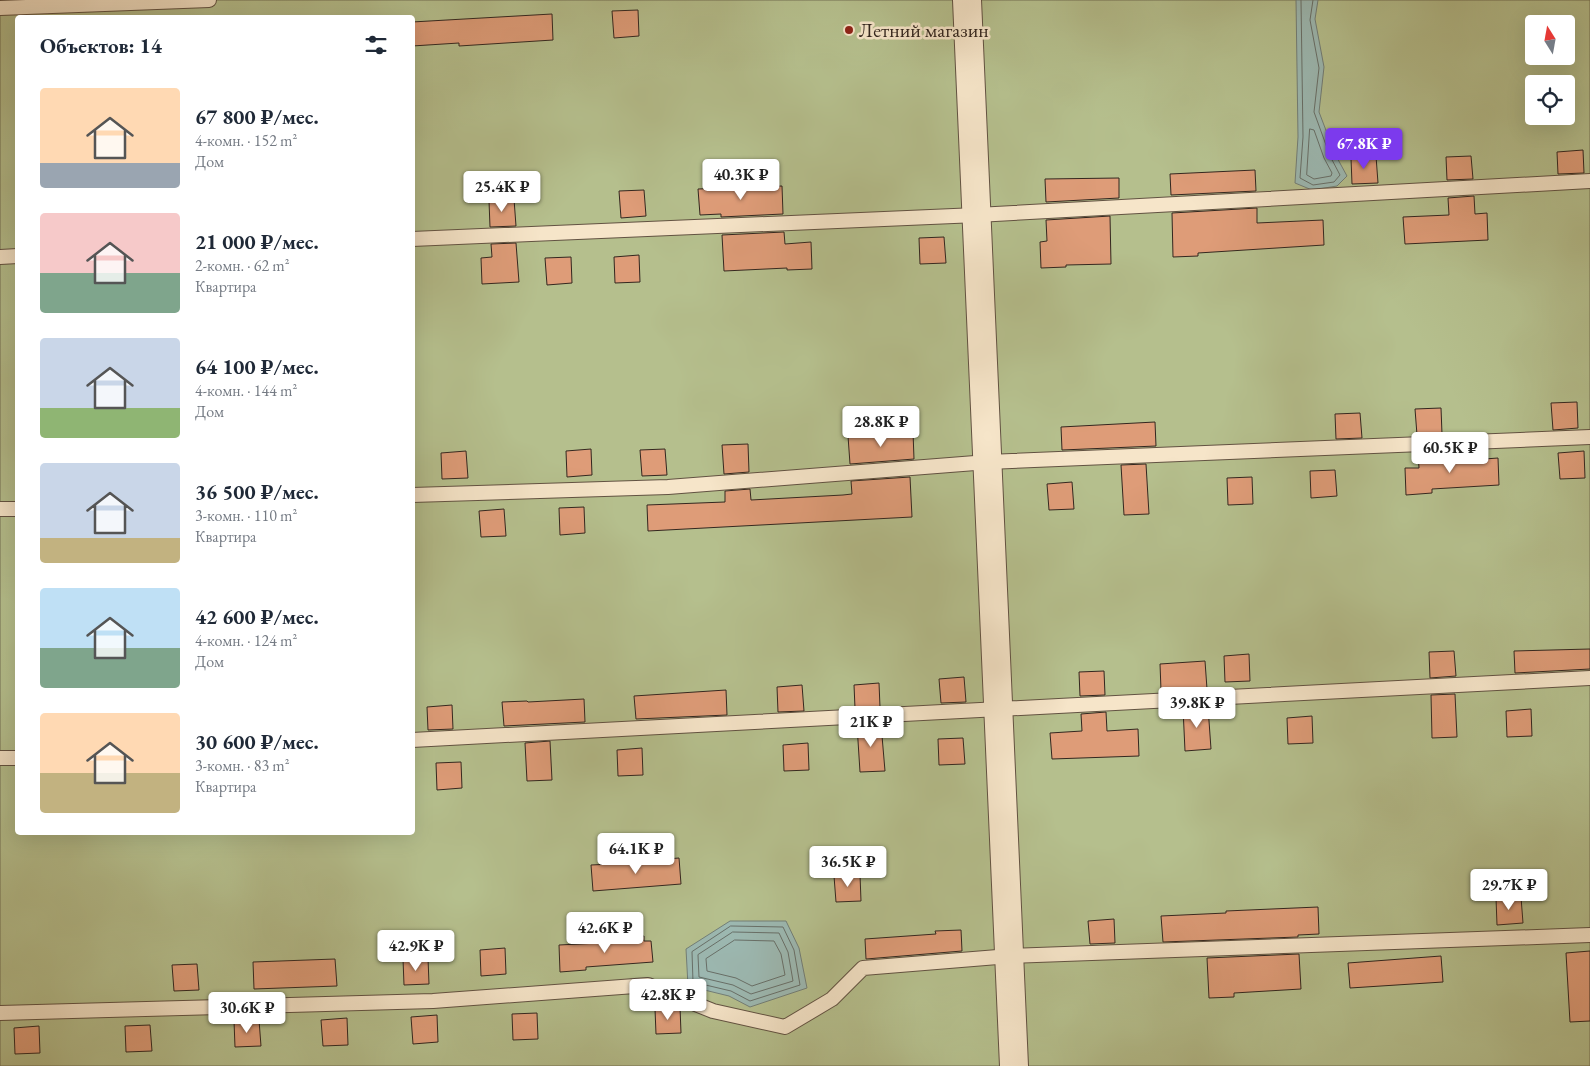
<!DOCTYPE html>
<html lang="ru">
<meta charset="utf-8">
<style>
body{margin:0;font-family:"EB Garamond",serif;background:#f2f2f3;color:#1f2937;height:100vh;display:flex;flex-direction:column;font-size:19px;white-space:nowrap}
*{box-sizing:border-box;margin:0}
p{font-size:16px;color:#747a83}
.icon{flex:none;width:28px;height:28px;fill:none;stroke:currentColor;stroke-width:2;stroke-linecap:round;stroke-linejoin:round}
.map{position:relative;flex:1;overflow:hidden}
.sheet{position:absolute;left:15px;top:15px;width:400px;height:820px;display:flex;flex-direction:column;background:#fff;border-radius:5px;box-shadow:0 5px 20px #0002}
.sheet>*{flex:none}
.needle{width:32px;rotate:349deg}
.buttons{position:absolute;left:1525px;top:15px;display:grid;gap:10px}
.buttons a{display:grid;place-items:center;width:50px;height:50px;border-radius:5px;background:#fff;box-shadow:0 5px 20px #0002;font-size:25px}
.price{position:absolute;translate:-50% -42px;padding:0 11px;border-radius:5px;background:#fff;color:#222;font-size:16px;line-height:32px;filter:drop-shadow(0 1px 2px #0008)}
.price::after{content:'';position:absolute;left:50%;top:30px;width:15px;height:11px;margin-left:-8px;background:inherit;clip-path:polygon(0 0,100% 0,50% 100%)}
.price.active{background:#7c3aed;color:#fff}
ul{padding:0;list-style:none}
li{display:flex;align-items:center;gap:15px;height:125px;padding:0 25px}
li span{display:grid;place-items:center;flex:none;width:140px;height:100px;border-radius:5px;color:#555}
li>.icon{margin-inline-start:auto}
span .icon{width:60px;height:60px;fill:#fffc;stroke-width:1}
li b{font-size:21px}
h2{display:flex;justify-content:space-between;align-items:center;height:60px;padding:0 25px;font-size:21px}
.map>svg:first-child{display:block}
.green{fill:#b5bf8d;stroke:#747256;fill-rule:evenodd}
.water{fill:#9cb8b1;stroke:#727e77}
.lines{fill:none;stroke-linecap:round;stroke-linejoin:round}
.shore{stroke:#686f68;stroke-width:1}
.building{fill:#de9c78;stroke:#33261f}
.service-casing{stroke:#625242;stroke-width:16}
.minor-casing{stroke:#625242;stroke-width:30}
.service{stroke:#f6e5c9;stroke-width:14}
.minor{stroke:#f6e5c9;stroke-width:28}
.poi-dot{fill:#8f2418;stroke:#f6e5c9;stroke-width:2}
.labels{text-anchor:middle;stroke-width:5;stroke-linejoin:round;paint-order:stroke}
.poi-label{font-size:20px;fill:#33261f;stroke:#f6e5c9;text-anchor:start}
</style>
<div class="map">
<svg width="1590" height="1066" viewBox="0 0 1590 1066">
<rect width="100%" height="100%" fill="#f1d7ac"/>
<filter id="stains"><feTurbulence type="fractalNoise" baseFrequency=".004" numOctaves="4"/><feColorMatrix values="0 0 0 0 .2 0 0 0 0 .09 0 0 0 0 .02 0 0 0 .5 -.17"/></filter>
<radialGradient id="worn" r=".72"><stop offset=".6" stop-color="#630" stop-opacity="0"/><stop offset="1" stop-color="#630" stop-opacity=".3"/></radialGradient>
<path class="green" d="M 0,0 L 1590,0 L 1590,1066 L 0,1066 ZM 18,18 L 412,18 L 412,832 L 18,832 ZM 1534,24 L 1566,24 L 1566,56 L 1534,56 ZM 1534,84 L 1566,84 L 1566,116 L 1534,116 Z"/>
<path class="water" d="M 1296,0 L 1318,0 L 1315,19 L 1324,67 L 1319,112 L 1335,154 L 1347,176 L 1337,186 L 1312,190 L 1295,183 L 1298,137 Z
M 730,921 L 786,921 L 799,948 L 807,988 L 750,1007 L 729,996 L 688,986 L 686,949 Z"/>
<g class="lines">
<path class="shore" d="M 1301,0 L 1303,137 L 1300,178 L 1313,185 L 1334,182 L 1340,175 L 1330,156 L 1314,112 L 1319,68 L 1310,20 L 1313,0
M 1310,129 L 1314,130 L 1324,158 L 1332,173 L 1331,176 L 1314,179 L 1307,175 Z
M 731,926 L 783,927 L 794,950 L 800,985 L 750,1001 L 731,991 L 693,982 L 692,952 Z
M 733,932 L 779,933 L 788,952 L 793,981 L 751,994 L 733,985 L 699,977 L 698,955 Z
M 735,940 L 774,941 L 781,954 L 785,975 L 752,986 L 736,978 L 707,971 L 706,959 Z"/>
</g>
<path class="building" d="M 638,10 L 639,36 L 614,38 L 612,11 Z
M 552,14 L 553,40 L 459,46 L 459,43 L 412,46 L 412,22 Z
M 1583,150 L 1584,173 L 1558,174 L 1557,152 Z
M 1376,156 L 1378,183 L 1352,184 L 1351,158 Z
M 1471,156 L 1473,179 L 1447,180 L 1446,157 Z
M 1255,170 L 1256,191 L 1171,195 L 1170,174 Z
M 1119,178 L 1119,198 L 1046,202 L 1045,179 Z
M 782,186 L 783,214 L 721,217 L 721,214 L 700,215 L 698,189 Z
M 644,190 L 646,216 L 621,218 L 619,191 Z
M 1474,196 L 1475,214 L 1487,213 L 1488,240 L 1405,244 L 1403,217 L 1449,215 L 1448,198 Z
M 514,199 L 516,226 L 490,227 L 489,201 Z
M 1257,208 L 1257,223 L 1323,220 L 1324,245 L 1198,253 L 1198,256 L 1173,257 L 1172,213 Z
M 1110,216 L 1111,264 L 1066,265 L 1066,267 L 1041,268 L 1040,242 L 1047,241 L 1046,220 Z
M 784,232 L 785,244 L 811,242 L 812,269 L 787,270 L 787,268 L 724,271 L 722,235 Z
M 944,237 L 946,263 L 920,264 L 919,238 Z
M 516,243 L 519,282 L 482,284 L 481,258 L 492,257 L 491,244 Z
M 639,255 L 640,282 L 615,283 L 614,257 Z
M 571,257 L 572,283 L 547,285 L 545,258 Z
M 1577,402 L 1578,428 L 1553,430 L 1551,403 Z
M 1441,408 L 1442,434 L 1417,435 L 1415,409 Z
M 1360,413 L 1362,438 L 1336,439 L 1335,414 Z
M 1155,422 L 1156,446 L 1062,450 L 1061,427 Z
M 913,432 L 914,459 L 850,464 L 848,436 Z
M 748,444 L 749,472 L 724,474 L 722,445 Z
M 591,449 L 592,475 L 567,477 L 566,451 Z
M 665,449 L 667,475 L 642,476 L 640,450 Z
M 466,451 L 468,478 L 442,479 L 441,453 Z
M 1584,451 L 1585,478 L 1560,479 L 1558,453 Z
M 1443,452 L 1444,462 L 1498,458 L 1499,485 L 1432,489 L 1432,493 L 1406,495 L 1405,468 L 1419,468 L 1418,453 Z
M 1146,464 L 1149,514 L 1124,515 L 1121,465 Z
M 1335,470 L 1337,496 L 1311,498 L 1310,471 Z
M 910,477 L 912,517 L 648,531 L 647,505 L 725,502 L 725,491 L 750,489 L 751,500 L 843,495 L 852,494 L 851,481 Z
M 1252,477 L 1253,504 L 1228,505 L 1227,478 Z
M 1072,482 L 1074,509 L 1049,510 L 1047,484 Z
M 584,507 L 585,533 L 560,535 L 559,508 Z
M 504,509 L 506,536 L 481,537 L 479,511 Z
M 1590,649 L 1590,669 L 1515,673 L 1514,651 Z
M 1454,651 L 1456,676 L 1430,678 L 1429,652 Z
M 1249,654 L 1250,681 L 1225,682 L 1224,656 Z
M 1205,661 L 1207,689 L 1161,690 L 1160,664 Z
M 1104,671 L 1105,695 L 1080,696 L 1079,672 Z
M 964,677 L 966,702 L 941,703 L 939,679 Z
M 879,683 L 880,707 L 855,708 L 854,685 Z
M 802,685 L 804,711 L 778,712 L 777,687 Z
M 726,690 L 727,715 L 636,719 L 634,696 Z
M 1455,694 L 1457,737 L 1432,738 L 1431,695 Z
M 584,699 L 585,722 L 504,726 L 502,702 L 527,701 L 528,702 Z
M 452,705 L 453,729 L 428,730 L 427,707 Z
M 1208,707 L 1211,749 L 1185,751 L 1183,708 Z
M 1531,709 L 1532,736 L 1507,737 L 1506,711 Z
M 1106,712 L 1107,731 L 1138,729 L 1139,756 L 1052,759 L 1050,733 L 1082,731 L 1081,714 Z
M 1312,716 L 1313,743 L 1288,744 L 1287,718 Z
M 881,724 L 885,771 L 860,772 L 857,725 Z
M 963,738 L 965,764 L 939,765 L 938,739 Z
M 550,741 L 552,780 L 527,781 L 525,743 Z
M 808,743 L 809,770 L 784,771 L 783,745 Z
M 642,748 L 643,775 L 618,776 L 617,750 Z
M 461,762 L 462,788 L 437,790 L 436,763 Z
M 679,858 L 681,884 L 593,891 L 591,865 L 654,862 L 654,860 Z
M 860,875 L 861,901 L 836,902 L 834,876 Z
M 1521,897 L 1523,923 L 1497,925 L 1496,898 Z
M 1318,907 L 1319,934 L 1298,935 L 1298,937 L 1163,942 L 1161,916 L 1226,913 L 1226,911 Z
M 1114,919 L 1115,943 L 1090,944 L 1088,921 Z
M 961,930 L 962,951 L 866,959 L 865,939 L 936,934 L 935,931 Z
M 644,936 L 644,941 L 651,941 L 653,962 L 586,967 L 586,970 L 560,972 L 559,945 L 619,942 L 619,938 Z
M 505,948 L 506,974 L 481,976 L 480,950 Z
M 1590,951 L 1590,1021 L 1570,1022 L 1566,953 Z
M 1299,954 L 1301,989 L 1234,993 L 1234,997 L 1209,998 L 1207,958 Z
M 1441,956 L 1443,982 L 1350,988 L 1348,963 Z
M 428,958 L 429,984 L 404,985 L 403,959 Z
M 335,959 L 337,986 L 254,989 L 253,962 Z
M 197,964 L 199,990 L 174,991 L 172,965 Z
M 680,1007 L 681,1033 L 656,1034 L 655,1009 Z
M 537,1013 L 538,1039 L 513,1040 L 512,1014 Z
M 437,1015 L 438,1042 L 413,1044 L 411,1017 Z
M 347,1018 L 348,1045 L 323,1046 L 321,1020 Z
M 259,1020 L 261,1046 L 235,1047 L 234,1021 Z
M 150,1025 L 152,1051 L 126,1052 L 125,1026 Z
M 39,1026 L 40,1053 L 15,1054 L 14,1028 Z"/>
<g class="lines">
<g class="service-casing">
<path id="service" d="M 0,8 L 209,0
M 412,239 L 977,215 L 1590,181
M 0,257 L 18,256
M 412,495 L 668,487 L 988,462 L 1590,437
M 0,509 L 18,509
M 412,740 L 1590,678
M 0,758 L 18,758
M 0,1013 L 433,1001 L 648,985 L 713,1011 L 785,1027 L 832,999 L 863,968 L 1010,956 L 1590,935"/>
</g>
<g class="minor-casing">
<path id="minor" d="M 967,0 L 1014,1066"/>
</g>
<use href="#service" class="service"/>
<use href="#minor" class="minor"/>
</g>
<circle class="poi-dot" cx="849" cy="30" r="5"/>
<g class="labels">
<g class="poi-label">
<text x="859" y="37">Летний магазин</text>
</g>
</g>
<rect width="100%" height="100%" filter="url(#stains)"/>
<rect width="100%" height="100%" fill="url(#worn)"/>
</svg>
<div class="buttons">
<a><svg class="needle" viewBox="-14 -14 28 28"><path d="M0-13l5 13h-10z" fill="#e53935"/><path d="M0 13l5-13h-10z" fill="#747a83"/></svg></a>
<a><svg class="icon" aria-label="locate" viewBox="0 0 24 24"><circle cx="12" cy="12" r="6"/><path d="M12 2v4M12 18v4M2 12h4M18 12h4"/></svg></a>
</div>
<b class="price active" style="left:1364px;top:170px">67.8K ₽</b>
<b class="price" style="left:741px;top:201px">40.3K ₽</b>
<b class="price" style="left:502px;top:213px">25.4K ₽</b>
<b class="price" style="left:881px;top:448px">28.8K ₽</b>
<b class="price" style="left:1450px;top:474px">60.5K ₽</b>
<b class="price" style="left:1197px;top:729px">39.8K ₽</b>
<b class="price" style="left:871px;top:748px">21K ₽</b>
<b class="price" style="left:636px;top:875px">64.1K ₽</b>
<b class="price" style="left:848px;top:888px">36.5K ₽</b>
<b class="price" style="left:1509px;top:911px">29.7K ₽</b>
<b class="price" style="left:605px;top:954px">42.6K ₽</b>
<b class="price" style="left:416px;top:972px">42.9K ₽</b>
<b class="price" style="left:668px;top:1021px">42.8K ₽</b>
<b class="price" style="left:247px;top:1034px">30.6K ₽</b>
<section class="sheet">
<h2>Объектов: 14<svg class="icon" aria-label="filters" viewBox="0 0 24 24"><path d="M4 7h16M4 17h16"/><circle cx="9" cy="7" r="2"/><circle cx="15" cy="17" r="2"/></svg></h2>
<ul>
<li><span style="background:linear-gradient(#ffd9b3 75%,#9aa5b1 0)"><svg class="icon" aria-label="home" viewBox="0 0 24 24"><path d="M3 11l9-7 9 7M6 9v11h12V9"/></svg></span><div><b>67 800 ₽/мес.</b><p>4-комн. · 152 m²</p><p>Дом</p></div></li>
<li><span style="background:linear-gradient(#f6c9c9 60%,#7fa58c 0)"><svg class="icon" aria-label="home" viewBox="0 0 24 24"><path d="M3 11l9-7 9 7M6 9v11h12V9"/></svg></span><div><b>21 000 ₽/мес.</b><p>2-комн. · 62 m²</p><p>Квартира</p></div></li>
<li><span style="background:linear-gradient(#c9d6e8 70%,#8fb573 0)"><svg class="icon" aria-label="home" viewBox="0 0 24 24"><path d="M3 11l9-7 9 7M6 9v11h12V9"/></svg></span><div><b>64 100 ₽/мес.</b><p>4-комн. · 144 m²</p><p>Дом</p></div></li>
<li><span style="background:linear-gradient(#c9d6e8 75%,#c2b280 0)"><svg class="icon" aria-label="home" viewBox="0 0 24 24"><path d="M3 11l9-7 9 7M6 9v11h12V9"/></svg></span><div><b>36 500 ₽/мес.</b><p>3-комн. · 110 m²</p><p>Квартира</p></div></li>
<li><span style="background:linear-gradient(#bfe0f5 60%,#7fa58c 0)"><svg class="icon" aria-label="home" viewBox="0 0 24 24"><path d="M3 11l9-7 9 7M6 9v11h12V9"/></svg></span><div><b>42 600 ₽/мес.</b><p>4-комн. · 124 m²</p><p>Дом</p></div></li>
<li><span style="background:linear-gradient(#ffd9b3 60%,#c2b280 0)"><svg class="icon" aria-label="home" viewBox="0 0 24 24"><path d="M3 11l9-7 9 7M6 9v11h12V9"/></svg></span><div><b>30 600 ₽/мес.</b><p>3-комн. · 83 m²</p><p>Квартира</p></div></li>
</ul>
</section>
</div>
